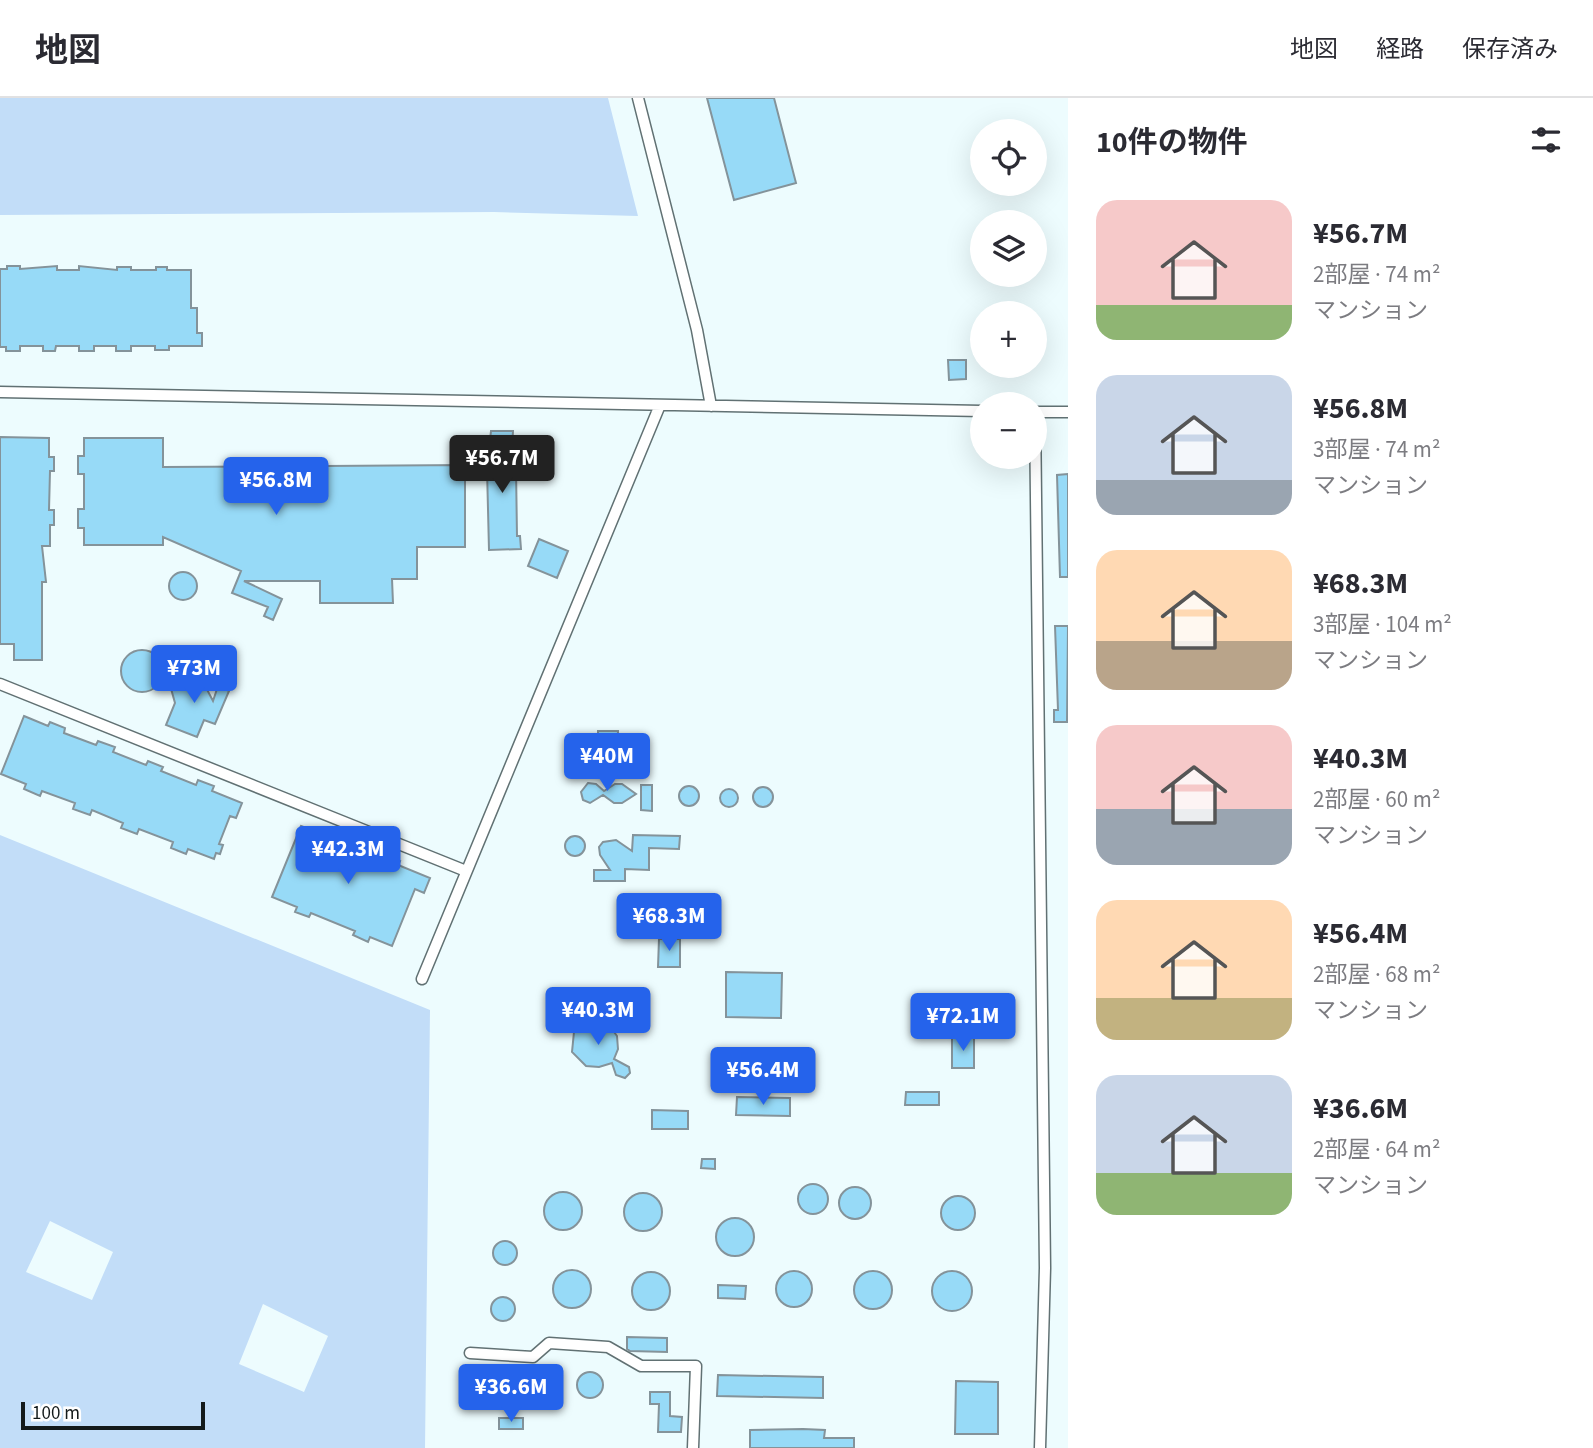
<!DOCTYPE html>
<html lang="ja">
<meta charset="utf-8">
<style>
body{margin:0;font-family:"Source Sans 3","Noto Sans JP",sans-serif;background:#f7f7f7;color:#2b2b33;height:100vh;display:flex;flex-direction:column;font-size:26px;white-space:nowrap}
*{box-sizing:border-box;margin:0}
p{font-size:23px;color:#7c7c81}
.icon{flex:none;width:38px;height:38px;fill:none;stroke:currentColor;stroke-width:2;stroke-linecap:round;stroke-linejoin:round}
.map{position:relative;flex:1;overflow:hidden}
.drawer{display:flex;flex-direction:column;background:#fff;width:525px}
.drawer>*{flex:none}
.buttons{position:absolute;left:970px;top:21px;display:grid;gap:14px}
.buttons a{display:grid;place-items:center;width:77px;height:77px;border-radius:50%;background:#fff;box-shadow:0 7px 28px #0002;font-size:35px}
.scale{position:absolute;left:21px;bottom:18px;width:184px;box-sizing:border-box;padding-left:7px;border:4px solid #131a1b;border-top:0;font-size:19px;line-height:24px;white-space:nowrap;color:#131a1b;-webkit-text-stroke:5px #fff;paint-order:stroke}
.price{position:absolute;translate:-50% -60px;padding:0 16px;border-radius:7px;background:#2563eb;color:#fff;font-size:23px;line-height:46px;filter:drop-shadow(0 2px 4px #0008)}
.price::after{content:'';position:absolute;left:50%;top:42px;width:21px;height:16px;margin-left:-10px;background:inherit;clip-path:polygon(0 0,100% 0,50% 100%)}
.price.active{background:#222;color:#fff}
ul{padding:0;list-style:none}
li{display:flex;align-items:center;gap:21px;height:175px;padding:0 28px}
li span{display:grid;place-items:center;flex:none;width:196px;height:140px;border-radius:21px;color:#555}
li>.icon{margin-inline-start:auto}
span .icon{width:84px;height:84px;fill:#fffc;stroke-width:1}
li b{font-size:30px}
h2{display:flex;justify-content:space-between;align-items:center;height:84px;padding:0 28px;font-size:30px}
header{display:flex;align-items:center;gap:42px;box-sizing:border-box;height:98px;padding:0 35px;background:#fff;border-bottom:2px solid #e1e1e2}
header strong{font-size:33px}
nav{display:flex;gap:38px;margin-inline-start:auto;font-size:24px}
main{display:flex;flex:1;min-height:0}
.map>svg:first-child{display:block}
.water{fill:#c2ddf8;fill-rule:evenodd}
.building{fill:#97daf7;stroke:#84939a;stroke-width:2}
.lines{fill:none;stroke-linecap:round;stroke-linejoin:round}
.minor-casing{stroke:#617173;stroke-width:13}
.minor{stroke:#fff;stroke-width:10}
</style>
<header>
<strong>地図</strong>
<nav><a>地図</a><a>経路</a><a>保存済み</a></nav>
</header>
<main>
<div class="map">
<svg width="1068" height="1350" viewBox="0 0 1068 1350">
<rect width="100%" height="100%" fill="#edfcfe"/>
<path class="water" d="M 0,0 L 608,0 L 638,118 L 494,114 L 0,117 Z
M 0,737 L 430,912 L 425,1350 L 0,1350 ZM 50,1123 L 113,1154 L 92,1202 L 26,1174 ZM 263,1206 L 328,1238 L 304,1294 L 239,1266 Z"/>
<path class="building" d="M 707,0 L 774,0 L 796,85 L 734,102 Z
M 7,168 L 20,168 L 20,171 L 57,168 L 57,172 L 79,172 L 79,168 L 117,172 L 117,169 L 131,169 L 131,172 L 156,172 L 156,169 L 167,169 L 167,172 L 191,172 L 191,210 L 197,210 L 197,235 L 202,235 L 202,248 L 169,248 L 169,252 L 155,252 L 155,248 L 131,248 L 131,253 L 116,253 L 116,248 L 94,248 L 94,253 L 79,253 L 79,248 L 56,248 L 55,253 L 43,253 L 43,248 L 20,248 L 20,253 L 6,253 L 6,249 L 0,249 L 0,171 L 7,171 Z
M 948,262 L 966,262 L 966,281 L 949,282 Z
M 491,333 L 513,333 L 512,352 L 504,352 L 504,371 L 516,371 L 517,438 L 520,438 L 521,451 L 489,452 L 487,371 Z
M 0,339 L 49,340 L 49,359 L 54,359 L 54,373 L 50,373 L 49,412 L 54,412 L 54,427 L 50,427 L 50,448 L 42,448 L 46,484 L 42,484 L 42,562 L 14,562 L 14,546 L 0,546 Z
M 84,340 L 163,340 L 163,369 L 465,367 L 465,449 L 417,449 L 417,481 L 392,481 L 393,505 L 320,505 L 320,483 L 244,483 L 282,501 L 273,522 L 264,518 L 268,509 L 232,495 L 241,473 L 163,439 L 163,447 L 84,447 L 84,430 L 78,430 L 78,411 L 84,411 L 84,376 L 78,376 L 78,358 L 84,358 Z
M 1068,376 L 1068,479 L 1060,479 L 1057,377 Z
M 539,441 L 568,453 L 557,480 L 528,468 Z
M169 488a14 14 0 1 1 28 0a14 14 0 1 1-28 0Z
M 1055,528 L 1068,528 L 1067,624 L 1054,624 L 1054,612 L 1058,612 Z
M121 573a21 21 0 1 1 42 0a21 21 0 1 1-42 0Z
M 188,575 L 202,582 L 213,603 L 218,588 L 229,593 L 215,626 L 204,622 L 197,639 L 166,627 L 175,605 L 170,587 L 178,579 Z
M 24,618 L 48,628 L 50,624 L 65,630 L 64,635 L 96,647 L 98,643 L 115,649 L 113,654 L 146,667 L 148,663 L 163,669 L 161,673 L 196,687 L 198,682 L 214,688 L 212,693 L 242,705 L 236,720 L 230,718 L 219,746 L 223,747 L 220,756 L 216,755 L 214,761 L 188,751 L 186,756 L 171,750 L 173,744 L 139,731 L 137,736 L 121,730 L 123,725 L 92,712 L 90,717 L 73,711 L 75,705 L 42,693 L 40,698 L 24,691 L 26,686 L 1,676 Z
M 598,633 L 618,633 L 617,660 L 588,659 L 588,648 L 598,648 Z
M 588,685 L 596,686 L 604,693 L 615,686 L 622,686 L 636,696 L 622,705 L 614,705 L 603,697 L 590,705 L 583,702 L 581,694 Z
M 641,687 L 652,687 L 652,713 L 641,712 Z
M679 698a10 10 0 1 1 20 0a10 10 0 1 1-20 0Z
M753 699a10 10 0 1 1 20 0a10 10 0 1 1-20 0Z
M720 700a9 9 0 1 1 18 0a9 9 0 1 1-18 0Z
M 301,728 L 324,737 L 325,734 L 340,740 L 338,743 L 383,761 L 384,757 L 400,763 L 398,767 L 430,780 L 424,795 L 415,791 L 392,848 L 370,839 L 368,844 L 353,837 L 355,833 L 311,815 L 309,819 L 295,814 L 297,809 L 272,799 Z
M 633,737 L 680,738 L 679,751 L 649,750 L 649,772 L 625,771 L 625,783 L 594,783 L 594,772 L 610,772 L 600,757 L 599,749 L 603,744 L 616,742 L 632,753 Z
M565 748a10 10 0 1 1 20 0a10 10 0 1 1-20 0Z
M 659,841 L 680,841 L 680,869 L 658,869 Z
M 726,874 L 782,875 L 781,920 L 726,919 Z
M 976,914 L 987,914 L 987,924 L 976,924 Z
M 597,922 L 609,927 L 617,938 L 618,951 L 614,961 L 629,969 L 630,975 L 625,980 L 616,977 L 612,965 L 599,969 L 586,968 L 572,954 L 574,934 L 583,925 Z
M 952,940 L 974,940 L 974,970 L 952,970 Z
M 906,994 L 939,994 L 939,1007 L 905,1007 Z
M 737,999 L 790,1000 L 790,1018 L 736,1017 Z
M 652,1012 L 688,1013 L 688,1031 L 652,1031 Z
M 702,1061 L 715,1061 L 715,1071 L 701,1070 Z
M798 1101a15 15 0 1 1 30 0a15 15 0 1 1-30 0Z
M839 1105a16 16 0 1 1 32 0a16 16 0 1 1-32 0Z
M544 1113a19 19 0 1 1 38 0a19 19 0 1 1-38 0Z
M624 1114a19 19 0 1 1 38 0a19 19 0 1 1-38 0Z
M941 1115a17 17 0 1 1 34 0a17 17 0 1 1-34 0Z
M716 1139a19 19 0 1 1 38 0a19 19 0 1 1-38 0Z
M493 1155a12 12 0 1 1 24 0a12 12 0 1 1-24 0Z
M553 1191a19 19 0 1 1 38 0a19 19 0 1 1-38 0Z
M776 1191a18 18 0 1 1 36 0a18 18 0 1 1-36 0Z
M854 1192a19 19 0 1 1 38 0a19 19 0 1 1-38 0Z
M932 1193a20 20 0 1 1 40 0a20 20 0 1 1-40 0Z
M632 1193a19 19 0 1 1 38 0a19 19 0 1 1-38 0Z
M 718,1187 L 746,1188 L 745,1201 L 718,1200 Z
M491 1211a12 12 0 1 1 24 0a12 12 0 1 1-24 0Z
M 627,1239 L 667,1240 L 667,1254 L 630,1253 L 627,1251 Z
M577 1287a13 13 0 1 1 26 0a13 13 0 1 1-26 0Z
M495 1285a10 10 0 1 1 20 0a10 10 0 1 1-20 0Z
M534 1286a10 10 0 1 1 20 0a10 10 0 1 1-20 0Z
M 718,1277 L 823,1279 L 823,1300 L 717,1298 Z
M 956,1283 L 998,1284 L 998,1336 L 955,1336 Z
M 650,1294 L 670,1294 L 670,1318 L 682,1319 L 681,1334 L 658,1334 L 659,1306 L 650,1306 Z
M 499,1320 L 523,1320 L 523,1331 L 499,1331 Z
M 803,1331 L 825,1332 L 824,1340 L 854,1340 L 854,1350 L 750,1350 L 750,1332 Z"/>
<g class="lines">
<g class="minor-casing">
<path id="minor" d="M 638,0 L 697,232 L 711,308
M 0,294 L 982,313
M 1034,314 L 1068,314
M 1035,314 L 1045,1170 L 1040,1350
M 0,586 L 466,773
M 422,881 L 660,307
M 470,1255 L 533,1259 L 549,1245 L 608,1249 L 641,1268 L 696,1268 L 693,1350"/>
</g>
<use href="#minor" class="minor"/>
</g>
</svg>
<div class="buttons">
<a><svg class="icon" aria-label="locate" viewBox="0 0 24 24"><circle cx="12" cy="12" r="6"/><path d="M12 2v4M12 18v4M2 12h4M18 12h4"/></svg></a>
<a><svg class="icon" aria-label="layers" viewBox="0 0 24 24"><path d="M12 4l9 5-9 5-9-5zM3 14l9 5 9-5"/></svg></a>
<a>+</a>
<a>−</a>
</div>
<div class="scale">100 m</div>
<b class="price active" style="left:502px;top:397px">¥56.7M</b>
<b class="price" style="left:276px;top:419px">¥56.8M</b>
<b class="price" style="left:194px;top:607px">¥73M</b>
<b class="price" style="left:607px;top:695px">¥40M</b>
<b class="price" style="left:348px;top:788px">¥42.3M</b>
<b class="price" style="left:669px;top:855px">¥68.3M</b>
<b class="price" style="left:598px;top:949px">¥40.3M</b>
<b class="price" style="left:963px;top:955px">¥72.1M</b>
<b class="price" style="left:763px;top:1009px">¥56.4M</b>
<b class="price" style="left:511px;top:1326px">¥36.6M</b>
</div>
<section class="drawer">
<h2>10件の物件<svg class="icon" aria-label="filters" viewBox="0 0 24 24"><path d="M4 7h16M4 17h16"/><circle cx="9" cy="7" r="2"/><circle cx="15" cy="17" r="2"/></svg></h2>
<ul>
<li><span style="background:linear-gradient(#f6c9c9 75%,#8fb573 0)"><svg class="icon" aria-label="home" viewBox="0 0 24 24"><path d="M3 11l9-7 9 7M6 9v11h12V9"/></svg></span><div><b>¥56.7M</b><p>2部屋 · 74 m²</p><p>マンション</p></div></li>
<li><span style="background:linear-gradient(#c9d6e8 75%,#9aa5b1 0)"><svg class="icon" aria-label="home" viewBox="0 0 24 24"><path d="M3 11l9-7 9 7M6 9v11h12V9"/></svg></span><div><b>¥56.8M</b><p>3部屋 · 74 m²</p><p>マンション</p></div></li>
<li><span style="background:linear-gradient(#ffd9b3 65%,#b9a48a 0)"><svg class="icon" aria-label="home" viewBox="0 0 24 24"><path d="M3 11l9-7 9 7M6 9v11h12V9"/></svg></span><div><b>¥68.3M</b><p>3部屋 · 104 m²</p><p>マンション</p></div></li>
<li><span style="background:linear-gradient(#f6c9c9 60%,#9aa5b1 0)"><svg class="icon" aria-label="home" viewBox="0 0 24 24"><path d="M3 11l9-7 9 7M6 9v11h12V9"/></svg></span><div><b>¥40.3M</b><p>2部屋 · 60 m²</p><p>マンション</p></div></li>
<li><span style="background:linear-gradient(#ffd9b3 70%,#c2b280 0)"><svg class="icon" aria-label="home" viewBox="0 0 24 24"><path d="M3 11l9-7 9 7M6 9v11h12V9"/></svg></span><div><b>¥56.4M</b><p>2部屋 · 68 m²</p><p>マンション</p></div></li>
<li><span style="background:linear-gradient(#c9d6e8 70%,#8fb573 0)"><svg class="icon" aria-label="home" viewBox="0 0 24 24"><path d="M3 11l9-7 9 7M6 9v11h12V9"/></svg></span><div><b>¥36.6M</b><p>2部屋 · 64 m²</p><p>マンション</p></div></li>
</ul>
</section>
</main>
